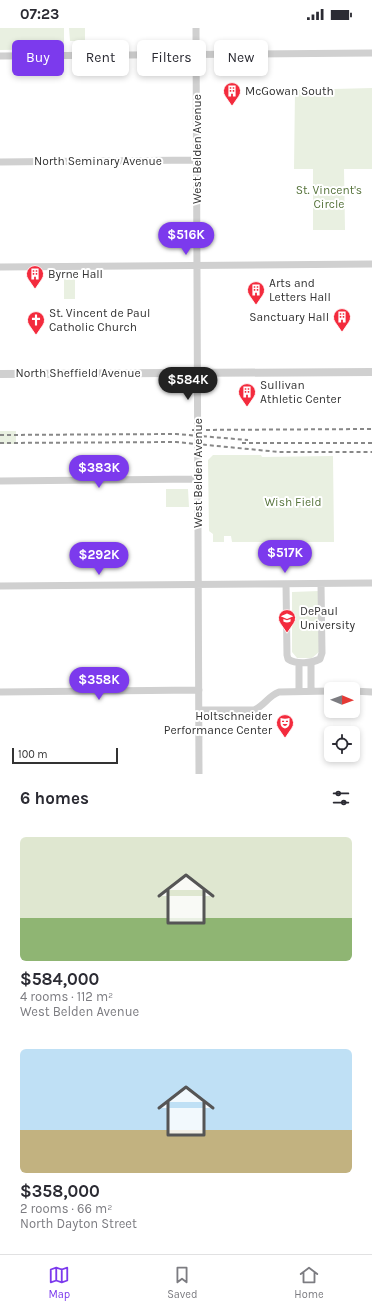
<!DOCTYPE html>
<meta charset="utf-8">
<style>
body{margin:0;font-family:Karla,sans-serif;background:#f7f7f7;color:#2b2b33;height:100vh;display:flex;flex-direction:column;font-size:15px;white-space:nowrap}
*{box-sizing:border-box;margin:0}
p{font-size:13px;color:#7c7c81}
.icon{flex:none;width:22px;height:22px;fill:none;stroke:currentColor;stroke-width:2;stroke-linecap:round;stroke-linejoin:round}
.map{position:relative;height:746px;overflow:hidden}
.panel{display:flex;flex-direction:column;background:#fff;flex:1}
.panel>*{flex:none}
.guide{position:absolute;left:12px;top:12px;width:348px;height:36px;display:flex;gap:8px}
.needle{width:26px;rotate:91deg}
.controls{position:absolute;left:324px;top:654px;display:grid;gap:8px}
.controls a{display:grid;place-items:center;width:36px;height:36px;border-radius:6px;background:#fff;box-shadow:0 2px 6px #0003;font-size:20px}
.scale{position:absolute;left:12px;bottom:10px;width:106px;box-sizing:border-box;padding-left:4px;border:2px solid #333;border-top:0;font-size:11px;line-height:14px;white-space:nowrap;color:#333;-webkit-text-stroke:3px #fff;paint-order:stroke}
.price{position:absolute;translate:-50% -34px;padding:0 9px;border-radius:14px;background:#7c3aed;color:#fff;font-size:13px;line-height:26px;filter:drop-shadow(0 1px 2px #0008)}
.price::after{content:'';position:absolute;left:50%;top:24px;width:12px;height:9px;margin-left:-6px;background:inherit;clip-path:polygon(0 0,100% 0,50% 100%)}
.price.active{background:#222;color:#fff}
ul{padding:0;list-style:none}
li{display:grid;align-content:center;gap:8px;height:212px;padding:0 20px}
li span{display:grid;place-items:center;height:124px;border-radius:6px;color:#555}
li>.icon{margin-inline-start:auto}
span .icon{width:72px;height:72px;fill:#fffc;stroke-width:1}
li b{font-size:17px}
h2{display:flex;justify-content:space-between;align-items:center;height:48px;padding:0 20px;font-size:17px}
.pill{padding:0 14px;border-radius:6px;background:#fff;box-shadow:0 2px 6px #0003;font-size:14px;line-height:36px}
.pill.active{background:#7c3aed;color:#fff}
.status{display:flex;justify-content:space-between;align-items:center;height:28px;padding:0 20px;background:#fff;direction:ltr}
.status svg{height:11px;fill:currentColor}
.dock{display:flex;justify-content:space-around;align-items:center;height:56px;border-top:1px solid #e1e1e2;background:#fff;font-size:11px;color:#7c7c81}
.dock a{display:grid;justify-items:center;gap:2px}
.dock .active{color:#7c3aed}
.map>svg:first-child{display:block}
.green{fill:#e9f0e1}
.lines{fill:none;stroke-linecap:round;stroke-linejoin:round}
.minor{stroke:#d0d0d0;stroke-width:7}
.tertiary{stroke:#d0d0d0;stroke-width:8}
.rail{stroke:#888;stroke-width:2;stroke-dasharray:4 3;stroke-linecap:butt}
.labels{text-anchor:middle;stroke-width:4;stroke-linejoin:round;paint-order:stroke}
.poi-label{font-size:12px;fill:#333;stroke:#fff;text-anchor:start}
.street-label{font-size:12px;fill:#333;stroke:#fff}
.park-label{font-size:12px;fill:#56733b;stroke:#fff}
</style>
<div class="status"><b>07:23</b><svg viewBox="0 0 49 12"><path d="M0 12V9h3v3zM5 12V6h3v6zM10 12V3h3v9zM15 12V0h3v12zM26 1h20v11H26zM47 4h2v5h-2z"/></svg></div>
<div class="map">
<svg width="372" height="746" viewBox="0 0 372 746">
<rect width="100%" height="100%" fill="#fff"/>
<path class="green" d="M 0,0 L 64,0 L 64,21 L 0,22 Z
M 69,0 L 85,0 L 85,13 L 70,13 Z
M 372,60 L 372,141 L 344,141 L 345,202 L 313,202 L 313,141 L 294,141 L 295,62 Z
M 64,250 L 75,250 L 75,271 L 64,271 Z
M 0,403 L 16,403 L 16,416 L 0,416 Z
M 213,427 L 261,427 L 262,429 L 333,428 L 334,514 L 284,514 L 284,516 L 271,517 L 270,514 L 232,514 L 231,508 L 224,508 L 224,514 L 213,514 L 213,506 L 209,503 L 208,432 Z
M 166,461 L 188,461 L 189,479 L 166,479 Z
M 319,563 L 319,624 L 312,630 L 297,630 L 292,624 L 292,564 Z"/>
<g class="lines">
<path class="minor" d="M 196,0 L 199,746
M 0,28 L 372,25
M 0,134 L 197,132
M 0,239 L 372,236
M 0,453 L 198,451
M 286,556 L 287,627 L 288,631 C 297,637 312,635 320,631 L 322,625 L 321,556
M 0,558 L 372,555
M 311,634 L 311,663
M 299,663 L 299,635
M 353,663 L 372,664
M 0,664 L 199,662
M 199,682 L 254,682 C 264,678 268,668 279,664 L 331,663"/>
<path class="tertiary" d="M 0,346 L 372,344"/>
<path class="rail" d="M 192,402 L 372,401
M 0,407 L 176,406 L 248,412
M 0,415 L 176,414 L 279,424 L 372,424
M 242,415 L 372,415"/>
</g>
<defs>
<g id="building-pin" transform="scale(0.9)"><path d="M0 17L-7.5 6A9.5 9.5 0 1 1 7.5 6Z" fill="#f32b3d" stroke="#fff"/><path d="M-4-6H4V6H1V3H-1V6H-4ZM-2.5-4.3h1.7v1.8h-1.7ZM.8-4.3h1.7v1.8H.8ZM-2.5-1h1.7V.8h-1.7ZM.8-1h1.7V.8H.8Z" fill="#fff"/></g>
<g id="church-pin" transform="scale(0.9)"><path d="M0 17L-7.5 6A9.5 9.5 0 1 1 7.5 6Z" fill="#f32b3d" stroke="#fff"/><path d="M-1.2-6h2.4v3.5h3.3v2.4h-3.3V6h-2.4V-.1h-3.3v-2.4h3.3Z" fill="#fff"/></g>
<g id="university-pin" transform="scale(0.9)"><path d="M0 17L-7.5 6A9.5 9.5 0 1 1 7.5 6Z" fill="#f32b3d" stroke="#fff"/><path d="M0-5L7-2L0 1L-7-2ZM-4 1L0 2.5L4 1V4Q0 6-4 4Z" fill="#fff"/></g>
<g id="theatre-pin" transform="scale(0.9)"><path d="M0 17L-7.5 6A9.5 9.5 0 1 1 7.5 6Z" fill="#f32b3d" stroke="#fff"/><path d="M-5-5.5Q0-4 5-5.5V0Q5 5 0 6Q-5 5-5 0ZM-3.3-2.5H-1v1.5H-3.3ZM1-2.5H3.3v1.5H1ZM-2.8 1Q0 5.5 2.8 1Z" fill="#fff"/></g>
</defs>
<g fill-rule="evenodd">
<use href="#building-pin" x="232" y="63"/>
<use href="#building-pin" x="35" y="246"/>
<use href="#building-pin" x="256" y="262"/>
<use href="#building-pin" x="342" y="289"/>
<use href="#church-pin" x="36" y="292"/>
<use href="#building-pin" x="247" y="364"/>
<use href="#university-pin" x="287" y="590"/>
<use href="#theatre-pin" x="285" y="695"/>
</g>
<g class="labels">
<g class="poi-label">
<text x="245" y="67">McGowan South</text>
<text x="48" y="250">Byrne Hall</text>
<text x="269" y="259">Arts and<tspan x="269" dy="14">Letters Hall</tspan></text>
<text x="49" y="289">St. Vincent de Paul<tspan x="49" dy="14">Catholic Church</tspan></text>
<text x="329" y="293" text-anchor="end">Sanctuary Hall</text>
<text x="260" y="361">Sullivan<tspan x="260" dy="14">Athletic Center</tspan></text>
<text x="300" y="587">DePaul<tspan x="300" dy="14">University</tspan></text>
<text x="272" y="692" text-anchor="end">Holtschneider<tspan x="272" dy="14">Performance Center</tspan></text>
</g>
<g class="street-label">
<text transform="translate(197 121) rotate(-90)" y="4">West Belden Avenue</text>
<text x="98" y="137">North Seminary Avenue</text>
<text x="78" y="349">North Sheffield Avenue</text>
<text transform="translate(198 445) rotate(-90)" y="4">West Belden Avenue</text>
</g>
<g class="park-label">
<text x="329" y="166">St. Vincent's<tspan x="329" dy="14">Circle</tspan></text>
<text x="293" y="478">Wish Field</text>
</g>
</g>
</svg>
<div class="controls">
<a><svg class="needle" viewBox="-14 -14 28 28"><path d="M0-13l5 13h-10z" fill="#e53935"/><path d="M0 13l5-13h-10z" fill="#7c7c81"/></svg></a>
<a><svg class="icon" aria-label="locate" viewBox="0 0 24 24"><circle cx="12" cy="12" r="6"/><path d="M12 2v4M12 18v4M2 12h4M18 12h4"/></svg></a>
</div>
<div class="scale">100 m</div>
<b class="price" style="left:186px;top:228px">$516K</b>
<b class="price active" style="left:188px;top:373px">$584K</b>
<b class="price" style="left:99px;top:461px">$383K</b>
<b class="price" style="left:285px;top:546px">$517K</b>
<b class="price" style="left:99px;top:548px">$292K</b>
<b class="price" style="left:99px;top:673px">$358K</b>
<div class="guide">
<a class="pill active">Buy</a>
<a class="pill">Rent</a>
<a class="pill">Filters</a>
<a class="pill">New</a>
</div>
</div>
<section class="panel">
<h2>6 homes<svg class="icon" aria-label="filters" viewBox="0 0 24 24"><path d="M4 7h16M4 17h16"/><circle cx="9" cy="7" r="2"/><circle cx="15" cy="17" r="2"/></svg></h2>
<ul>
<li><span style="background:linear-gradient(#dfe7d0 65%,#8fb573 0)"><svg class="icon" aria-label="home" viewBox="0 0 24 24"><path d="M3 11l9-7 9 7M6 9v11h12V9"/></svg></span><div><b>$584,000</b><p>4 rooms · 112 m²</p><p>West Belden Avenue</p></div></li>
<li><span style="background:linear-gradient(#bfe0f5 65%,#c2b280 0)"><svg class="icon" aria-label="home" viewBox="0 0 24 24"><path d="M3 11l9-7 9 7M6 9v11h12V9"/></svg></span><div><b>$358,000</b><p>2 rooms · 66 m²</p><p>North Dayton Street</p></div></li>
</ul>
</section>
<nav class="dock">
<a class="active"><svg class="icon" aria-label="map" viewBox="0 0 24 24"><path d="M3 6l6-2 6 2 6-2v14l-6 2-6-2-6 2zM9 4v14M15 6v14"/></svg>Map</a>
<a><svg class="icon" aria-label="saved" viewBox="0 0 24 24"><path d="M7 4h10v16l-5-4-5 4z"/></svg>Saved</a>
<a><svg class="icon" aria-label="home" viewBox="0 0 24 24"><path d="M3 11l9-7 9 7M6 9v11h12V9"/></svg>Home</a>
</nav>
